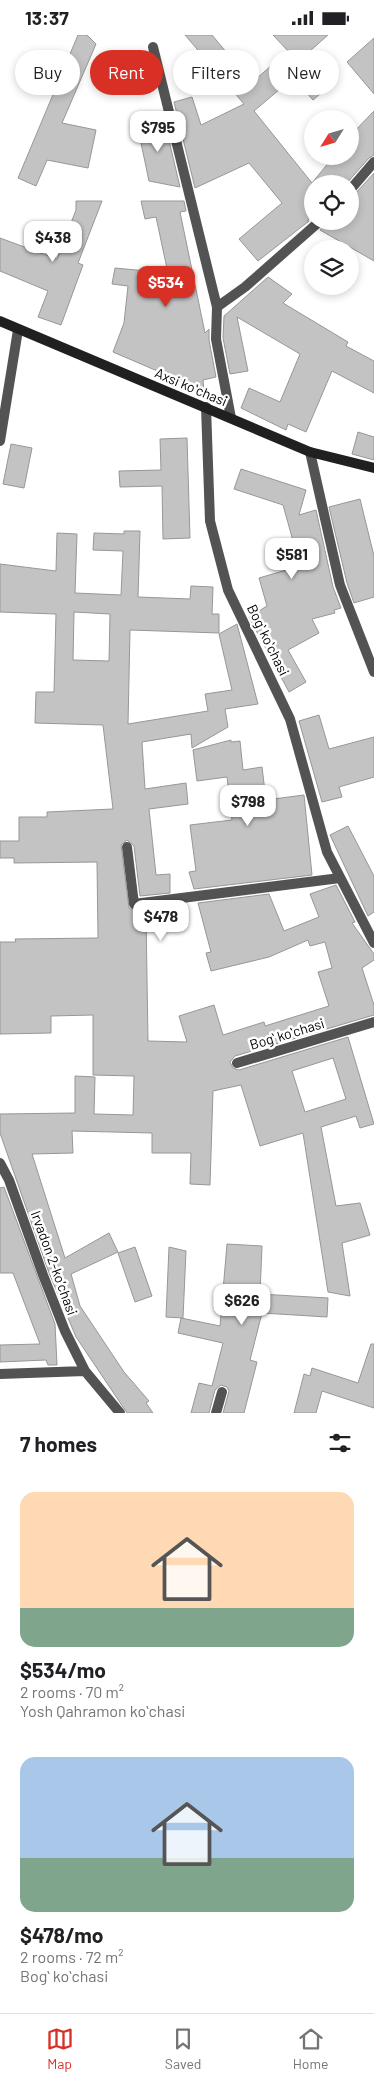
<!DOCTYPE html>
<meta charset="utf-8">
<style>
body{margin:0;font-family:Barlow,sans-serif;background:#f6f6f6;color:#202124;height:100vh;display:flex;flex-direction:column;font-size:19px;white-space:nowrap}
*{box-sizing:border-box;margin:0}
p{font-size:16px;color:#757577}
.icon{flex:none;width:28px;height:28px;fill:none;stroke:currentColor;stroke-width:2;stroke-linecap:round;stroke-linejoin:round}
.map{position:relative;height:1378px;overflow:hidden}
.panel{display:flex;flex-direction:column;background:#fff;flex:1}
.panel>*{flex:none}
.top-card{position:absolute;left:15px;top:15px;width:345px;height:45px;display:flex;gap:10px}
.needle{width:32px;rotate:233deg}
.buttons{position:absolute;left:304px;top:75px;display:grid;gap:10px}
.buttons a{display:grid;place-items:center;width:55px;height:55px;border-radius:50%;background:#fff;box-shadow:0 2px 8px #0003;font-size:25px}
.price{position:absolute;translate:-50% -42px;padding:0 11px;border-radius:10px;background:#fff;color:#222;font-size:16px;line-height:32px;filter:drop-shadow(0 1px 2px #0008)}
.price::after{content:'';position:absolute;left:50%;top:30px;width:15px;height:11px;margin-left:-8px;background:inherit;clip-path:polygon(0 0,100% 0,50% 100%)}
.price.on{background:#d93025;color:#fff}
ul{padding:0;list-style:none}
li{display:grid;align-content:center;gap:10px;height:265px;padding:0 20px}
li span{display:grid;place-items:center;height:155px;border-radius:15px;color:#555}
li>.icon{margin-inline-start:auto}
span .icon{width:90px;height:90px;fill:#fffc;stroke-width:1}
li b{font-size:21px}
h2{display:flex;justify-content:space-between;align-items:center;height:60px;padding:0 20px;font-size:21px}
.pill{padding:0 18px;border-radius:22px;background:#fff;box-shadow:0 2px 8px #0003;font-size:18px;line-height:45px}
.pill.on{background:#d93025;color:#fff}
.status{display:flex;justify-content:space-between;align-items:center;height:35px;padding:0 25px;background:#fff;direction:ltr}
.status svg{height:14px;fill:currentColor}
.tabs{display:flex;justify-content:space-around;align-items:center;height:70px;border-top:1px solid #e0e0e0;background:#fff;font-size:14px;color:#757577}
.tabs a{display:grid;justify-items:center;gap:2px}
.tabs .on{color:#d93025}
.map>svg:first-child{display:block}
.building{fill:#c3c3c3;stroke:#979797;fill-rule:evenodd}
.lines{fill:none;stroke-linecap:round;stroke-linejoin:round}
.street{stroke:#535353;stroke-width:10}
.secondary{stroke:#202020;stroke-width:10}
.labels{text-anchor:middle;stroke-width:5;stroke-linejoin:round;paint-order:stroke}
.street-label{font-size:14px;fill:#000;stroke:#fff}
</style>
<div class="status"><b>13:37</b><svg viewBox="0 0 49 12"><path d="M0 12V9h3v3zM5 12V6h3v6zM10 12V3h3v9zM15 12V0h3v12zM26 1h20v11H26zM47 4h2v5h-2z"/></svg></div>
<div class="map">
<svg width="374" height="1378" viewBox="0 0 374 1378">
<rect width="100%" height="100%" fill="#fff"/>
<path class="building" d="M 78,0 L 87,0 L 96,9 L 62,88 L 96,95 L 88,133 L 47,125 L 36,151 L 18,143 Z
M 185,0 L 212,0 L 237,30 L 241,27 L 256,44 L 288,16 L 273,0 L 328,0 L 301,24 L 326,54 L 313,65 L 293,43 L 254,76 L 312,148 L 334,121 L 350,121 L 350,101 L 374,76 L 374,120 L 369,123 L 346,149 L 312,149 L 312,181 L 307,186 L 309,186 L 258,226 L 239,204 L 282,168 L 249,128 L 195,153 L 174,67 L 192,62 L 201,90 L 244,69 Z
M 374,3 L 374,59 L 347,27 Z
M 164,84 L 180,152 L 149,146 L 137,89 Z
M 374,138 L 374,226 L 320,195 L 327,186 L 350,186 L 350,162 L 355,159 Z
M 76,166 L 102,166 L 78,228 L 83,230 L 61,290 L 38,282 L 48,256 L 0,236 L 0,203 L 57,224 L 76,175 Z
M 141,166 L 184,166 L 186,176 L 180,177 L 205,298 L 209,294 L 209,305 L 216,342 L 203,345 L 204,356 L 113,317 L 124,288 L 128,251 L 112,249 L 115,233 L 168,238 L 156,182 L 145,184 Z
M 268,242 L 292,259 L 283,268 L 348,307 L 346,311 L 374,326 L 374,358 L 332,336 L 306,397 L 288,389 L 286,395 L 241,373 L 249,353 L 280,367 L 300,319 L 237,282 L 248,336 L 230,339 L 223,303 L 224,281 Z
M 358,397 L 374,402 L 374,425 L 352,419 Z
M 187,403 L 190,503 L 163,504 L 162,451 L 120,452 L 119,436 L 161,435 L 160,404 Z
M 11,409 L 32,413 L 24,453 L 3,449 Z
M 241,434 L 306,455 L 299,480 L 316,475 L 333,552 L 341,573 L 334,575 L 335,578 L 312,584 L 319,598 L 288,615 L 306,647 L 289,657 L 249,582 L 267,571 L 259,543 L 300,531 L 283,470 L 234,454 Z
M 360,464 L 374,521 L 374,562 L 354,568 L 347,548 L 329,472 Z
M 124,496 L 140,496 L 138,562 L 190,564 L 191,551 L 213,552 L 212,579 L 219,579 L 219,598 L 130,595 L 128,689 L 208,676 L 205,659 L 232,655 L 219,599 L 237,589 L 258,669 L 225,674 L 228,692 L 192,713 L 191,699 L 142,707 L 145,754 L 186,748 L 188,769 L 149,774 L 156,840 L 170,839 L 170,858 L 140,861 L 134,811 L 127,805 L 121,810 L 129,873 L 135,876 L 170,871 L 170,894 L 151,894 L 146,879 L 148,1006 L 187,1007 L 179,981 L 214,970 L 223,1000 L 264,987 L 265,991 L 329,971 L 318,937 L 332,933 L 325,907 L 310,911 L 308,905 L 269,922 L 211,936 L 206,918 L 211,917 L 198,868 L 269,859 L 284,896 L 319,882 L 310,859 L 336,850 L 355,887 L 352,888 L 374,919 L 374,925 L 362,933 L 374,970 L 374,980 L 235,1021 L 230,1027 L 233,1033 L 239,1035 L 348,1002 L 374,1089 L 360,1093 L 356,1081 L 321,1092 L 336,1171 L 360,1168 L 370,1200 L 342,1208 L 350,1261 L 328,1257 L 303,1098 L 260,1111 L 241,1050 L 213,1056 L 210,1150 L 190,1149 L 191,1118 L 152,1118 L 152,1098 L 72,1096 L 73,1118 L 32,1119 L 65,1223 L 109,1198 L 118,1217 L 71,1239 L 80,1271 L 124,1337 L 149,1366 L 146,1368 L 153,1378 L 127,1378 L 76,1302 L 49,1238 L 0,1098 L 0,1079 L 75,1078 L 75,1041 L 95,1042 L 94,1079 L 133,1080 L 134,1041 L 93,1040 L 93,980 L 51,981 L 51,998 L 0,999 L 0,907 L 16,907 L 15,904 L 98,903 L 97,827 L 14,828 L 14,823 L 0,823 L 0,806 L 19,806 L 19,782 L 47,782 L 47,777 L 113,774 L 103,690 L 35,688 L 36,657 L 54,657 L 56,579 L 0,577 L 0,529 L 56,536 L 57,498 L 77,499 L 75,558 L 121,560 L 123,516 L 93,515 L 94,498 L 124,499 ZM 74,577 L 110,579 L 109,626 L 73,625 ZM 333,1023 L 346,1064 L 305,1077 L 292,1036 Z
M 319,680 L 329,714 L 374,702 L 374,742 L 339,752 L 342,762 L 322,767 L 299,686 Z
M 231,705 L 231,707 L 240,706 L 243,735 L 262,732 L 266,765 L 304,760 L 312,840 L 194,854 L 189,837 L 196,836 L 190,790 L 232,785 L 227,742 L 197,746 L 193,715 Z
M 348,791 L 374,841 L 374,877 L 368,881 L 330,800 Z
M 4,1152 L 55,1289 L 57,1330 L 48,1330 L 46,1325 L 0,1327 L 0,1310 L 40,1309 L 13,1238 L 0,1238 L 0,1153 Z
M 227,1209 L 262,1211 L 260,1259 L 328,1263 L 327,1282 L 262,1278 L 250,1325 L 257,1327 L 244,1378 L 223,1378 L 229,1356 L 227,1352 L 221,1350 L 215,1355 L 209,1378 L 191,1378 L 199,1348 L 212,1351 L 223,1308 L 178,1298 L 181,1283 L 220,1291 Z
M 135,1212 L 152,1261 L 135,1267 L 118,1218 Z
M 169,1212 L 186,1216 L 183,1283 L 166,1282 Z
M 371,1309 L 374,1309 L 374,1373 L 322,1356 L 316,1378 L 294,1378 L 304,1339 L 310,1341 L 312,1333 L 358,1348 Z"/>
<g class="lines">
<path class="street" d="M 153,12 L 217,272
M 350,155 L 374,127
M 206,372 L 210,486 L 228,555 L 290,684 L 327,817 L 374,908
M 231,383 L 216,304 L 217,272 L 245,252 L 320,186
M 0,406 L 18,295
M 310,417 L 340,550 L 374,637
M 127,812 L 134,869 L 340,843
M 237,1028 L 374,987
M 0,1128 L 9,1145 L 43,1240 L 65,1296 L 85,1336 L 120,1378
M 0,1339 L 85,1336
M 216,1378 L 222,1357"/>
<path class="secondary" d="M 0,286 L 310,417 L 374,433"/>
</g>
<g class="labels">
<g class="street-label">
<text transform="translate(191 352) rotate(23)" y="5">Axsi koʻchasi</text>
<text transform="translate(268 605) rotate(64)" y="5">Bogʻ koʻchasi</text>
<text transform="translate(287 999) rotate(-17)" y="5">Bogʻ koʻchasi</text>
<text transform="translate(54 1228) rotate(70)" y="5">Irvadon 2-koʼchasi</text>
</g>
</g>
</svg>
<div class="buttons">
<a><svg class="needle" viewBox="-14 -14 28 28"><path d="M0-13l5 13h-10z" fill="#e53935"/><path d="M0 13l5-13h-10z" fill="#757577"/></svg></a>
<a><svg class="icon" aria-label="locate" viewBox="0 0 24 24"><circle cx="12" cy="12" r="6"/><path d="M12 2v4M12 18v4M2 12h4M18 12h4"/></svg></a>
<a><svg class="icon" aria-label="layers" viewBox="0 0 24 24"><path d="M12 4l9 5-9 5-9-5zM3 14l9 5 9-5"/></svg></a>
</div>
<b class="price" style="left:158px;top:118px">$795</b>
<b class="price" style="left:53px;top:228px">$438</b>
<b class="price on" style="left:166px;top:273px">$534</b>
<b class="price" style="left:292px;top:545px">$581</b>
<b class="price" style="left:248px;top:792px">$798</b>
<b class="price" style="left:161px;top:907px">$478</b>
<b class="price" style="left:242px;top:1291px">$626</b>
<div class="top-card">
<a class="pill">Buy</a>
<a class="pill on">Rent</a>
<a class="pill">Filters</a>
<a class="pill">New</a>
</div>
</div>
<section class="panel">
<h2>7 homes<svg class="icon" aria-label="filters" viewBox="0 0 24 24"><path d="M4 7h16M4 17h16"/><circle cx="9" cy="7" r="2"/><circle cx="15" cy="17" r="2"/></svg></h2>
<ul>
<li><span style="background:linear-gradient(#ffd9b3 75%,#7fa58c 0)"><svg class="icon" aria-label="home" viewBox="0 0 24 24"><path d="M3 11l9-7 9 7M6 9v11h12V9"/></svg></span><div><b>$534/mo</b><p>2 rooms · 70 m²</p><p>Yosh Qahramon koʻchasi</p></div></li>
<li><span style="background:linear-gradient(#a9c7e8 65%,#7fa58c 0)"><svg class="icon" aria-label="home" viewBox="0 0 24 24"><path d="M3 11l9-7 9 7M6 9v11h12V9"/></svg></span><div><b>$478/mo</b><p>2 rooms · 72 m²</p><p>Bogʻ koʻchasi</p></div></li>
</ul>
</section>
<nav class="tabs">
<a class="on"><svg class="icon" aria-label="map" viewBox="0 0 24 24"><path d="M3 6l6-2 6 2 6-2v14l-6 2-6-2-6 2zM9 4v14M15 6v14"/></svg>Map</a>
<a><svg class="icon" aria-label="saved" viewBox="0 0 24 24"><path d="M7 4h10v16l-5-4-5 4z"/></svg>Saved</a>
<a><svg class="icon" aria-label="home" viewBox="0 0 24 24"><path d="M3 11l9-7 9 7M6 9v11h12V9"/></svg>Home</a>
</nav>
